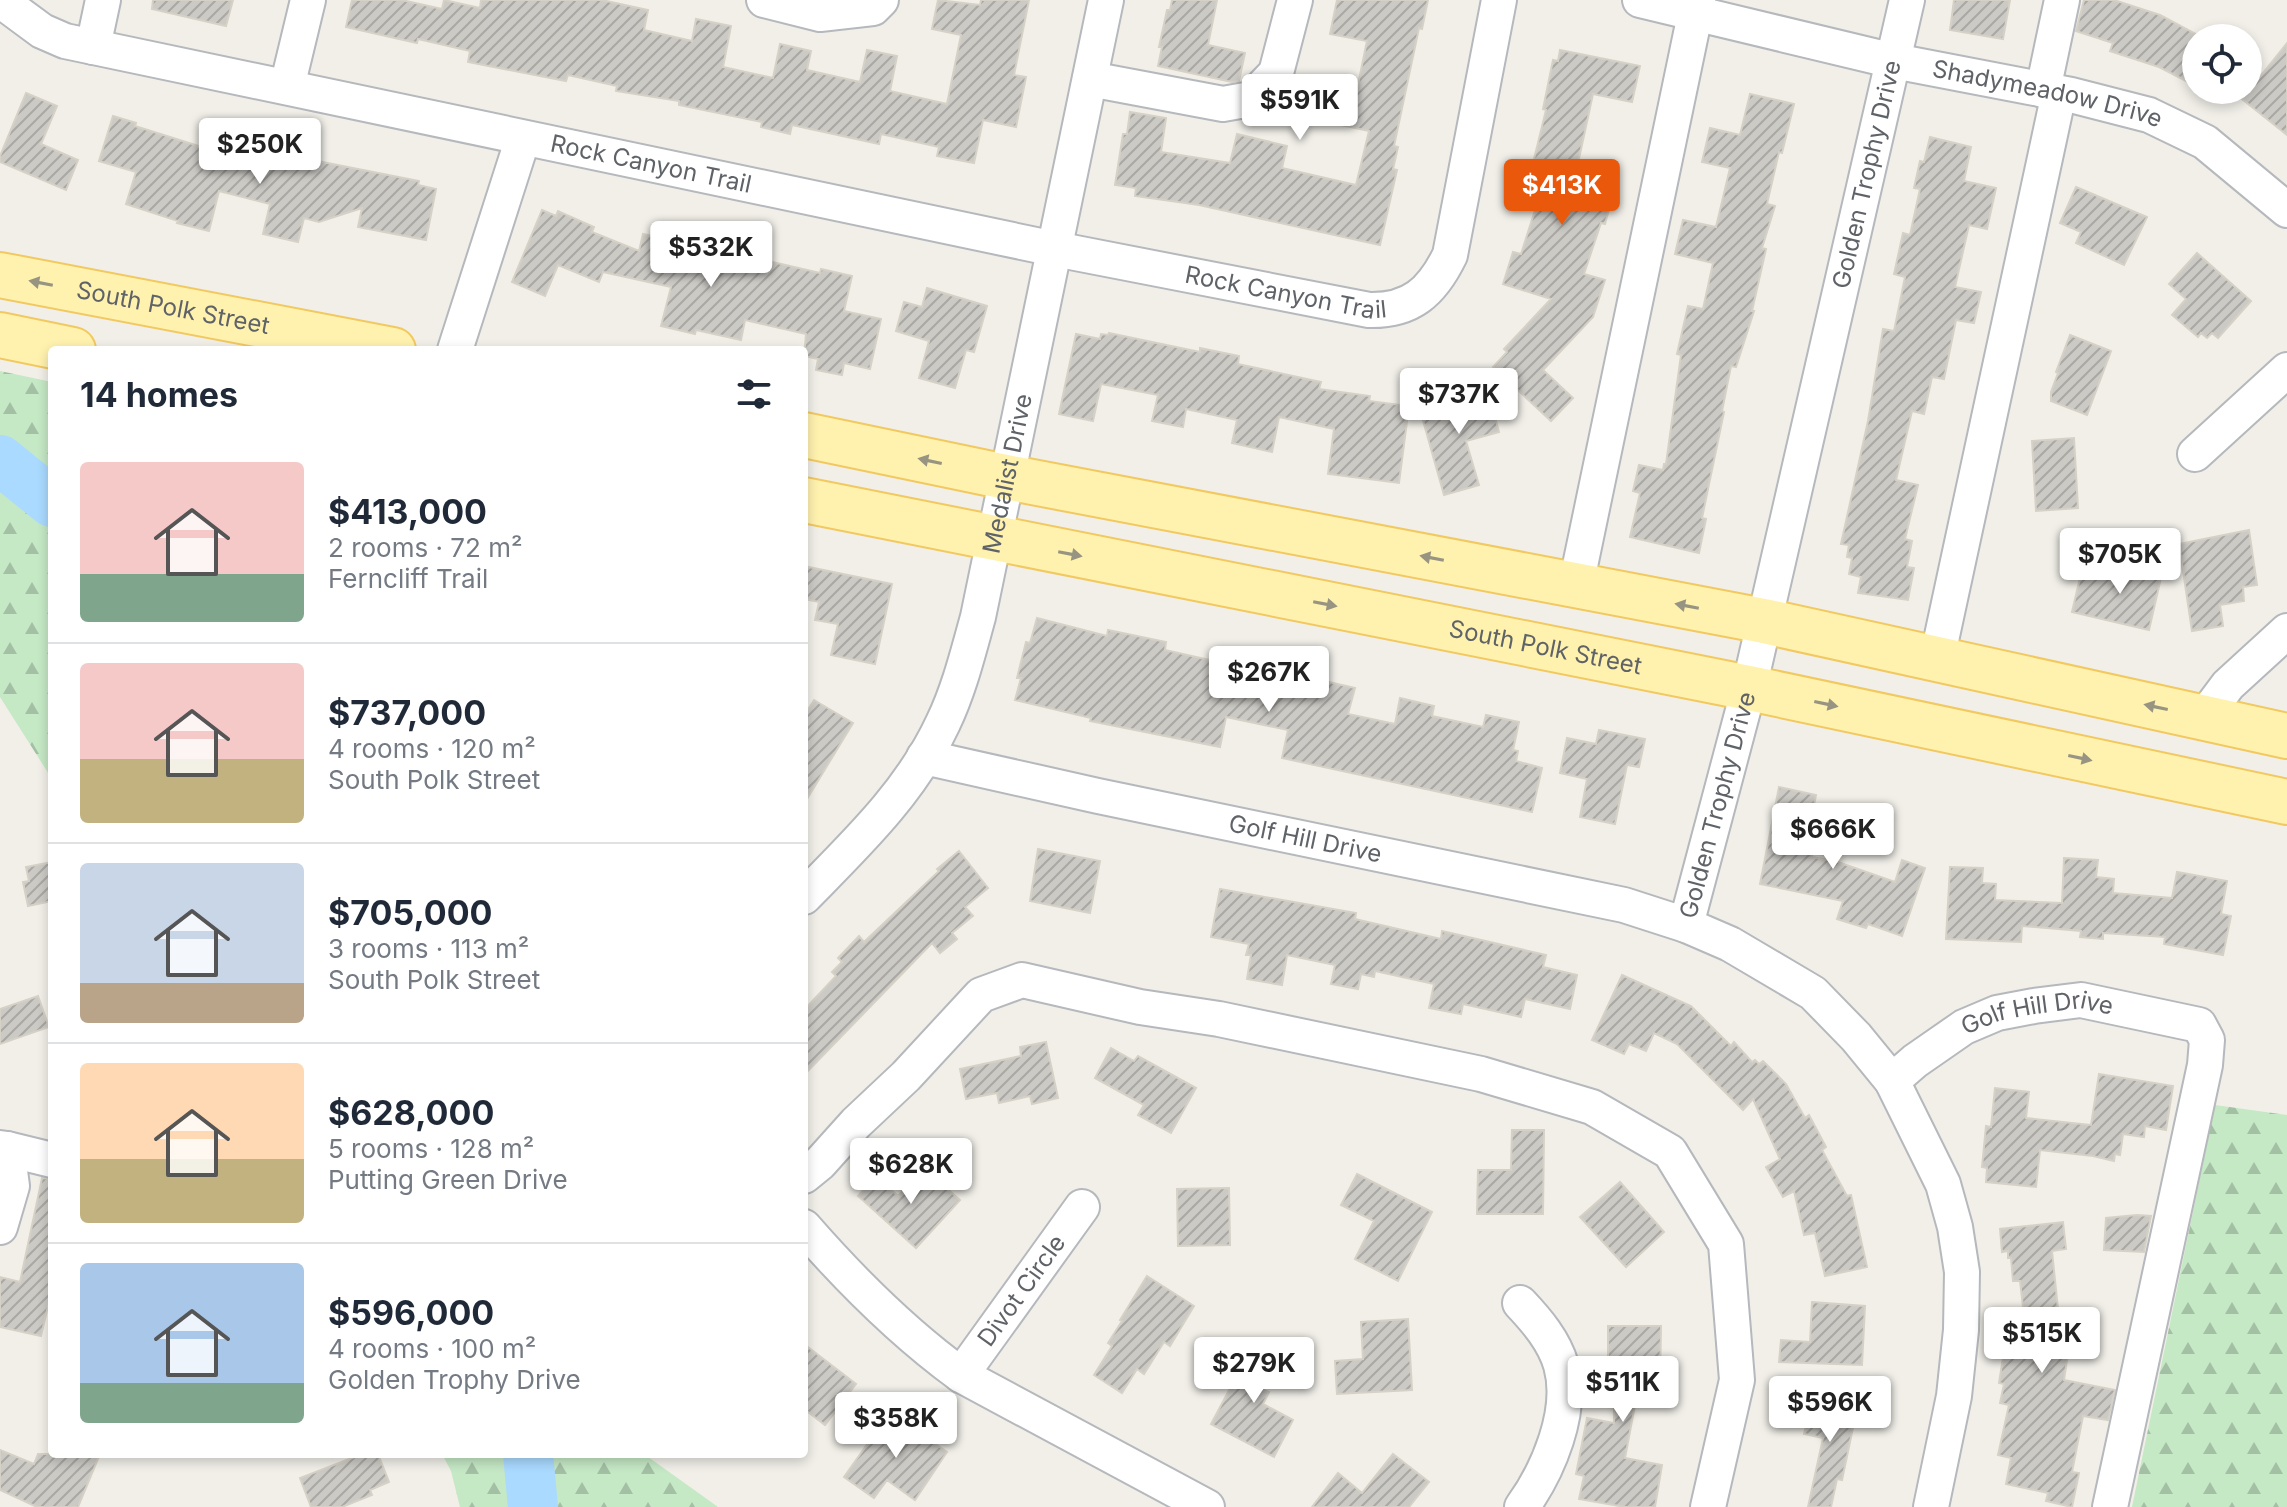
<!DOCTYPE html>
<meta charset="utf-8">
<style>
body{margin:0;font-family:Inter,sans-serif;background:#f6f6f7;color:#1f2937;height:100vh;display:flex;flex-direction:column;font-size:30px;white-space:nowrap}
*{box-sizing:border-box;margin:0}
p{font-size:26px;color:#747a83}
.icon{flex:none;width:44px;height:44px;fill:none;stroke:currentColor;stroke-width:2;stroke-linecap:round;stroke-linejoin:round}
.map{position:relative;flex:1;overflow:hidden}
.panel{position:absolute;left:48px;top:346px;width:760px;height:1112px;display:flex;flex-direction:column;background:#fff;border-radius:8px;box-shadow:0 4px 12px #0003}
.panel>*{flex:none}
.fabs{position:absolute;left:2182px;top:24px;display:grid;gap:16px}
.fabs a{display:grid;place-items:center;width:80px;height:80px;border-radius:50%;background:#fff;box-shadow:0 4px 12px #0003;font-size:40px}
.price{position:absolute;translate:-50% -68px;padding:0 18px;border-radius:8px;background:#fff;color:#222;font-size:26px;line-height:52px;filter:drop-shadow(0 2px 4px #0008)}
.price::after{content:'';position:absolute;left:50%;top:48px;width:24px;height:18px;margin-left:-12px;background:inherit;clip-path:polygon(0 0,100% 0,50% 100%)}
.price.current{background:#ea580c;color:#fff}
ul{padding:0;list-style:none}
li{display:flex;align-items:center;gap:24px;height:200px;padding:0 32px}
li+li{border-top:2px solid #e0e1e3}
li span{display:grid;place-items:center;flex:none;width:224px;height:160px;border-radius:8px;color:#555}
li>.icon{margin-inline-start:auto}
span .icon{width:96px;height:96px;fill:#fffc;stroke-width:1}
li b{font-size:34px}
h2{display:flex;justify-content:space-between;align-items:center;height:96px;padding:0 32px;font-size:34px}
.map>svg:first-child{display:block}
.forest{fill:url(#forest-firs)}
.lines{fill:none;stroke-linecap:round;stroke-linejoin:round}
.river{stroke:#aadaff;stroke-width:50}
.building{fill:url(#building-hatch);stroke:#d6d1c6;stroke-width:2}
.minor-casing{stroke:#b5b8bc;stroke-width:38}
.major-casing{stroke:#f2c960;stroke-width:48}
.minor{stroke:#fff;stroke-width:34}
.major{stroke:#fff2af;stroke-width:44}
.oneway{fill:#979581}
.labels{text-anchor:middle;stroke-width:6;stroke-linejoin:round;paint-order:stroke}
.street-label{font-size:24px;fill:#5f6368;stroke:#fff}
</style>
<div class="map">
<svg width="2287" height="1507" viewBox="0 0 2287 1507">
<defs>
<pattern id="forest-firs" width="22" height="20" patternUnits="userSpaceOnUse" patternTransform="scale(2)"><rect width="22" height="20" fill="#c5e8c5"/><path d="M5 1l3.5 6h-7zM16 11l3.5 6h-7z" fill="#a3c0a4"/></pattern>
<pattern id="building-hatch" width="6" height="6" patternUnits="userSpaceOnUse" patternTransform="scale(2)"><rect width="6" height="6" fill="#cccac5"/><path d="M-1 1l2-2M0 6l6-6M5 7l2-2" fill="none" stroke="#a9a8a4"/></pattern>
</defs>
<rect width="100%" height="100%" fill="#f1efe8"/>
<path class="forest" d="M 0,371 L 52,382 L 52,779 L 0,697 Z
M 2215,1105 L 2287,1115 L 2287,1507 L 2132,1507 Z
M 442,1454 L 644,1454 L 718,1507 L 460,1507 L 451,1471 Z"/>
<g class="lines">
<path class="river" d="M 0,460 L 52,502
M 528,1454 L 533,1507"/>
</g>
<path class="building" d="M 153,0 L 233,0 L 226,26 L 152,9 Z
M 352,0 L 402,0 L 442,9 L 444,0 L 480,8 L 481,0 L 602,0 L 648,10 L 644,30 L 692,41 L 696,19 L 731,26 L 723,67 L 773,78 L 780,44 L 811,51 L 807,70 L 860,82 L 867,50 L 897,56 L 890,91 L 947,104 L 961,35 L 932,29 L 938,0 L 980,5 L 981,0 L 1029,0 L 1014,75 L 1026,77 L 1016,127 L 983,120 L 974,163 L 937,156 L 939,147 L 881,134 L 879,144 L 792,125 L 790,134 L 761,127 L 762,122 L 679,105 L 679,101 L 616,91 L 617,86 L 568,75 L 566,81 L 468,62 L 470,51 L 418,39 L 417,43 L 346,27 Z
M 1172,0 L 1217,0 L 1208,45 L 1245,53 L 1239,81 L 1232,82 L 1158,66 L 1162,47 L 1159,47 L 1167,10 L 1170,10 Z
M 1337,0 L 1428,0 L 1422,29 L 1419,28 L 1394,146 L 1398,147 L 1393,169 L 1397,170 L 1380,245 L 1199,205 L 1135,196 L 1136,188 L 1115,185 L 1123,134 L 1127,134 L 1130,112 L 1166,118 L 1161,152 L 1230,163 L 1237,134 L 1287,146 L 1282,168 L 1356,185 L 1369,131 L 1318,120 L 1324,88 L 1356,94 L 1367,41 L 1330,34 Z
M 1954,0 L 2010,0 L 2003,39 L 1950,30 Z
M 2084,0 L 2114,0 L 2160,15 L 2196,34 L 2196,86 L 2159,67 L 2110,51 L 2113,43 L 2076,31 Z
M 2287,43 L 2287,135 L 2242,99 Z
M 1560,50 L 1640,66 L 1632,102 L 1593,94 L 1575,177 L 1615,187 L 1605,224 L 1601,223 L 1584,274 L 1605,280 L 1593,317 L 1543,370 L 1573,398 L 1551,421 L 1493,367 L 1507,352 L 1504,349 L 1551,299 L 1503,284 L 1513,252 L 1521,254 L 1536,207 L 1523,204 L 1546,110 L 1543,109 L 1553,60 L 1558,61 Z
M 26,93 L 57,106 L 41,144 L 78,160 L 66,190 L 0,162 L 0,156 Z
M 1750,94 L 1794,104 L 1782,153 L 1779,152 L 1767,204 L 1775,206 L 1762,248 L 1766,249 L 1752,311 L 1754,311 L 1736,367 L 1731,366 L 1722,411 L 1724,412 L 1702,518 L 1706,519 L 1699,553 L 1630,537 L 1640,493 L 1633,491 L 1639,465 L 1663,470 L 1664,464 L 1666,464 L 1681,355 L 1677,354 L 1688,306 L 1703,309 L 1713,263 L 1675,254 L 1683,220 L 1716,227 L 1730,168 L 1702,162 L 1710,128 L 1740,135 Z
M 113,116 L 136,123 L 135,126 L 205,148 L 206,144 L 227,149 L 228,144 L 251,149 L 250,152 L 306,164 L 307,159 L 419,181 L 418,185 L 436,189 L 426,240 L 358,227 L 362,208 L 319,222 L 304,218 L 298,242 L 263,234 L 270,204 L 219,191 L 209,231 L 177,223 L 178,221 L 126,204 L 136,172 L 99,161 Z
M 1930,137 L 1971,147 L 1964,181 L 1996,188 L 1987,229 L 1969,225 L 1955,287 L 1981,292 L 1974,323 L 1956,320 L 1944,379 L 1932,377 L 1924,414 L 1912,411 L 1896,480 L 1918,485 L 1905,539 L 1912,541 L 1907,567 L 1914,568 L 1908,600 L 1858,593 L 1861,577 L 1849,574 L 1852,558 L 1847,557 L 1849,545 L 1841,544 L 1868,421 L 1883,329 L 1894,331 L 1905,277 L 1894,274 L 1903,233 L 1910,235 L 1920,189 L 1914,188 L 1920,161 L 1924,162 Z
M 2076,187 L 2147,217 L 2124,265 L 2076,243 L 2081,232 L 2060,223 Z
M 542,210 L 556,216 L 558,211 L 594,227 L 592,232 L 639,251 L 643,234 L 693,245 L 691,248 L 746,260 L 747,256 L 820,273 L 821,269 L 852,276 L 844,311 L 881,319 L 870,369 L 844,363 L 842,375 L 816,370 L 818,359 L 804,356 L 806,334 L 745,320 L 741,340 L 696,330 L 695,334 L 661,326 L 671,287 L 603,272 L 599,282 L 558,265 L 545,296 L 512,282 Z
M 2197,253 L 2251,301 L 2218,338 L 2212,333 L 2207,338 L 2201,333 L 2198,337 L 2172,315 L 2186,299 L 2169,284 Z
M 927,288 L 987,306 L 974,352 L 966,350 L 955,388 L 919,378 L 929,341 L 896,331 L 904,302 L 922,307 Z
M 1109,333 L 1200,352 L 1200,348 L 1239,356 L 1238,364 L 1321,382 L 1319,389 L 1370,396 L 1369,401 L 1409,406 L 1399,483 L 1328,474 L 1334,429 L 1279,417 L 1272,452 L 1232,443 L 1237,420 L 1186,409 L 1183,427 L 1152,421 L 1158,395 L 1101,384 L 1093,421 L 1059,414 L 1076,334 L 1100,339 L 1101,334 L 1108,335 Z
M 2070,335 L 2111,351 L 2087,415 L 2051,401 L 2051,392 L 2058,373 L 2056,372 Z
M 1486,384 L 1499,432 L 1466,441 L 1479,485 L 1444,495 L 1420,410 L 1461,399 L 1459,391 Z
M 2074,438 L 2078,508 L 2036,511 L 2032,441 Z
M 2249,530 L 2257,585 L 2243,587 L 2244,601 L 2220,605 L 2223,626 L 2192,631 L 2179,544 Z
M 2130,561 L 2163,569 L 2149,630 L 2072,612 L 2082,569 L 2126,579 Z
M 804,566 L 892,584 L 875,664 L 831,655 L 838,624 L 815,620 L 819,602 L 804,599 Z
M 1037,618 L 1107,636 L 1108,630 L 1166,642 L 1165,650 L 1316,684 L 1316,679 L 1355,688 L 1348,714 L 1395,724 L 1400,698 L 1434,706 L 1432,716 L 1483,727 L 1486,715 L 1519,722 L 1513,750 L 1518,751 L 1516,761 L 1542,768 L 1532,812 L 1282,758 L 1288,730 L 1226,717 L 1220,747 L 1090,721 L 1091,718 L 1015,700 L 1021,678 L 1017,678 L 1026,642 L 1030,643 Z
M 814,700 L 853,723 L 804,804 L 804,716 Z
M 1599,730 L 1645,739 L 1639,767 L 1627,765 L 1615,824 L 1580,817 L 1587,779 L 1560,773 L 1567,738 L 1596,744 Z
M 1779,787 L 1816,795 L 1811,822 L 1819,823 L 1812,857 L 1835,861 L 1895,882 L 1902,860 L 1925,868 L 1902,936 L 1868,924 L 1866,928 L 1837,919 L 1843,901 L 1760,884 Z
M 1038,849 L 1100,861 L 1090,913 L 1030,901 Z
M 959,851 L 988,888 L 965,907 L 973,916 L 952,933 L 957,939 L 940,953 L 932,943 L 804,1075 L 804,1010 L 836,976 L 832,972 L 842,962 L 838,958 L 859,936 L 864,942 L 939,871 L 937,869 Z
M 2064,858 L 2098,860 L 2096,877 L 2114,879 L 2113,893 L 2172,898 L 2177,872 L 2227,881 L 2221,914 L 2231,916 L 2223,955 L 2164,944 L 2165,937 L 2103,933 L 2103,939 L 2080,937 L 2081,931 L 2022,926 L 2021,942 L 1946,939 L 1950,867 L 1983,868 L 1982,883 L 1996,884 L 1995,900 L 2062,903 Z
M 52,862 L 52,901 L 28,906 L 23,882 L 29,881 L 26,867 Z
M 1220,889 L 1356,913 L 1355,919 L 1441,939 L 1442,931 L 1546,955 L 1543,967 L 1577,975 L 1570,1009 L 1525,999 L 1521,1017 L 1463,1004 L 1461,1014 L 1429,1008 L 1434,984 L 1375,971 L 1374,977 L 1361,974 L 1358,989 L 1331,984 L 1335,965 L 1287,955 L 1282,985 L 1247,979 L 1251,955 L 1246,955 L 1249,944 L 1211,937 Z
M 1622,975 L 1691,1006 L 1731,1046 L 1734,1042 L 1752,1062 L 1755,1060 L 1759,1064 L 1763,1061 L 1786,1084 L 1805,1118 L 1809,1115 L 1826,1147 L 1822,1150 L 1847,1196 L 1851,1195 L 1867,1267 L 1825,1276 L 1815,1233 L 1804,1235 L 1794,1191 L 1783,1197 L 1766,1167 L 1780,1159 L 1753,1099 L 1743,1110 L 1677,1044 L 1654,1033 L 1646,1051 L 1629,1044 L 1624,1054 L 1592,1040 Z
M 38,996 L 49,1027 L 0,1044 L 0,1009 Z
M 1046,1042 L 1058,1098 L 1032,1104 L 1030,1096 L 999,1103 L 997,1093 L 966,1099 L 960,1069 L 1021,1056 L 1020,1047 Z
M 1111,1048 L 1134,1061 L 1138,1056 L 1196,1088 L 1171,1133 L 1138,1115 L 1144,1105 L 1095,1078 Z
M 2099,1074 L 2173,1086 L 2166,1130 L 2145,1126 L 2144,1137 L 2123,1134 L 2120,1155 L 2115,1154 L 2114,1161 L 2093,1156 L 2040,1150 L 2036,1187 L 1986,1182 L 1987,1168 L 1982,1167 L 1986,1126 L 1991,1127 L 1995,1088 L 2029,1092 L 2026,1118 L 2091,1125 Z
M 1512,1130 L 1544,1130 L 1543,1214 L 1477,1214 L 1478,1170 L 1511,1170 Z
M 924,1168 L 960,1200 L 916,1248 L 858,1196 L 876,1176 L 898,1196 Z
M 1357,1174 L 1432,1212 L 1398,1281 L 1355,1259 L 1374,1221 L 1341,1205 Z
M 42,1178 L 52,1179 L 52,1302 L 49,1302 L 41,1336 L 0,1327 L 0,1277 L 20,1282 Z
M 1620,1182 L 1664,1232 L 1626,1267 L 1580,1217 Z
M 1229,1188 L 1230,1245 L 1178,1246 L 1177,1189 Z
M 2137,1215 L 2151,1216 L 2144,1252 L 2104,1250 L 2106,1218 Z
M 2063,1222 L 2066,1249 L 2052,1251 L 2061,1338 L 2070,1340 L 2064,1380 L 2115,1390 L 2108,1420 L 2083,1416 L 2072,1472 L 2079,1473 L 2072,1507 L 2046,1501 L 2048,1493 L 2006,1484 L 2011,1458 L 1998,1455 L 2009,1405 L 2000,1403 L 2004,1384 L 1999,1383 L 2004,1351 L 2007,1351 L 2010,1330 L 2026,1333 L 2020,1281 L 2013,1281 L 2011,1258 L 2008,1258 L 2008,1251 L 2002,1252 L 2000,1229 Z
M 1147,1276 L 1194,1306 L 1170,1346 L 1164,1342 L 1144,1374 L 1137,1369 L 1122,1393 L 1094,1375 L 1112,1346 L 1108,1343 L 1122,1321 L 1120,1320 Z
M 1812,1302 L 1865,1306 L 1862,1365 L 1779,1362 L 1781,1340 L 1810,1342 Z
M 1408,1319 L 1412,1390 L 1337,1394 L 1335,1361 L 1363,1359 L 1361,1322 Z
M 1608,1326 L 1661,1326 L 1660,1389 L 1638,1389 L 1625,1458 L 1662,1465 L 1655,1507 L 1625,1507 L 1579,1499 L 1584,1476 L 1576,1474 L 1587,1418 L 1614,1423 L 1614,1373 L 1608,1373 Z
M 804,1344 L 856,1384 L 825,1425 L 804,1409 Z
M 1263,1345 L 1281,1355 L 1263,1390 L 1269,1392 L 1263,1404 L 1293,1420 L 1274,1457 L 1211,1424 L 1252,1347 L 1258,1349 Z
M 1813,1394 L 1858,1404 L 1842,1480 L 1837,1479 L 1831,1507 L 1808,1507 L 1823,1438 L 1804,1434 Z
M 890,1412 L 947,1452 L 915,1500 L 887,1480 L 874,1498 L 844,1477 Z
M 0,1450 L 34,1464 L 38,1454 L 100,1454 L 78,1507 L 37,1507 L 0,1490 Z
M 362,1454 L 378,1454 L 389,1482 L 370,1490 L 372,1495 L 342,1507 L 311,1507 L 300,1478 Z
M 1393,1454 L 1429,1482 L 1409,1507 L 1312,1507 L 1338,1473 L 1362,1493 Z"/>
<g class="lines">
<g class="minor-casing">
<g id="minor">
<path id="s1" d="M 0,0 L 42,31 L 65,41 L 1055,249 L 1369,310 C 1411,311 1432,292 1450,255 L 1499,0"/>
<path d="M 764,0 L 820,14 L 873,8 L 881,0"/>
<path id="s2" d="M 1640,0 L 1894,61 L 2071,95 L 2149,115 L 2205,142 L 2287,210"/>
<path d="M 93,47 L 103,0"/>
<path d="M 1090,79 L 1223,104 L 1251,99 L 1276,73 L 1295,0"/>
<path d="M 287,87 L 308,0"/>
<path d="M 2043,90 L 2062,0"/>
<path d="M 455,350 L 523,138"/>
<path d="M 2195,454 L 2287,370"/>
<path d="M 1576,585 L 1698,0"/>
<path d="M 1937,659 L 2059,93"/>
<path d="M 2204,717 L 2228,685 L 2287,631"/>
<path id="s3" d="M 924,757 L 1098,796 L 1624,905 L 1686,925 L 1730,944 L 1813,993 L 1856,1037 L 1892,1081 L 1943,1184 L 1955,1227 L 1962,1272 L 1961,1330 L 1954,1396 L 1931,1507"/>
<path id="s4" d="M 804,897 C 856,844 911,792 943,723 C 959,690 968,653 978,617 L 1106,0"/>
<path id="s5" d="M 1686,925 L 1749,688 L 1907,0"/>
<path id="s6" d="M 1892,1081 L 1915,1061 L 1964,1027 L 1997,1013 L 2034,1006 L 2081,1000 L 2199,1025 L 2207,1040 L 2205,1065 L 2110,1507"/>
<path d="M 0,1148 L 7,1149 L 12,1186 L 0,1227"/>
<path d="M 7,1149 L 52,1160"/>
<path d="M 804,1176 L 820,1163 L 856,1123 L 906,1076 L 981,995 L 1022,980 L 1140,1007 L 1219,1019 L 1481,1074 L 1592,1107 L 1670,1152 L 1726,1244 L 1737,1380 L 1708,1507"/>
<path d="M 804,1227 C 852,1282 902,1332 961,1375 L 1207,1507"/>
<path d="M 1520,1303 C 1537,1321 1554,1341 1561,1365 C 1574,1411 1548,1471 1522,1507"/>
<path id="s7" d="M 961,1375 L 1082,1207"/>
</g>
</g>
<g class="major-casing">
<g id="major">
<path id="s8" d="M 0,275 L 393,350"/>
<path d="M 0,335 L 73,350"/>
<path d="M 804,435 L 1006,477 L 1764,621 L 2287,736"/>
<path id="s9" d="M 804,500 L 1749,688 L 2287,802"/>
</g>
</g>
<use href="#minor" class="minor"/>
<use href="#major" class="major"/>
</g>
<defs><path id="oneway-solid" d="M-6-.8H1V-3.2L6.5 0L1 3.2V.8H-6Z" transform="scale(2)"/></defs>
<g class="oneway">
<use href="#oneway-solid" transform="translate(41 283) rotate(-169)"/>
<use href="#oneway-solid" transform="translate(930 461) rotate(-168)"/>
<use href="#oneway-solid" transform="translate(1070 554) rotate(11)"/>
<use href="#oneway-solid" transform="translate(1432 558) rotate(-169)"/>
<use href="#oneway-solid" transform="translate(1325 604) rotate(11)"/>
<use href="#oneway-solid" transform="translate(1687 606) rotate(-169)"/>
<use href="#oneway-solid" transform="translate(1826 704) rotate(12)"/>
<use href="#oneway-solid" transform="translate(2156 707) rotate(-168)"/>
<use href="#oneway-solid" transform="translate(2080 758) rotate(12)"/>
</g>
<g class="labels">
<g class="street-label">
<text dy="8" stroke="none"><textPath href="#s2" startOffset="418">Shadymeadow Drive</textPath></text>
<text dy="8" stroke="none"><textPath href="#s1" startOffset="676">Rock Canyon Trail</textPath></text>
<text dy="8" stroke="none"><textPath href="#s5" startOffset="772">Golden Trophy Drive</textPath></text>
<text dy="8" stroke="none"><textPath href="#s1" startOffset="1324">Rock Canyon Trail</textPath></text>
<text dy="8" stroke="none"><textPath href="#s8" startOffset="176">South Polk Street</textPath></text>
<text dy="8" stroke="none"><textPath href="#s4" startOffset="482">Medalist Drive</textPath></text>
<text dy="8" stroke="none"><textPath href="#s9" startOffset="756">South Polk Street</textPath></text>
<text dy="8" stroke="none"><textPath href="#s5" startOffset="124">Golden Trophy Drive</textPath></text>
<text dy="8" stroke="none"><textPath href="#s3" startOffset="390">Golf Hill Drive</textPath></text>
<text dy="8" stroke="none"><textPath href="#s6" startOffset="166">Golf Hill Drive</textPath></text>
<text dy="8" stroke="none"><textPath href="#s7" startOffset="104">Divot Circle</textPath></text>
</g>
</g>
</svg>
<div class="fabs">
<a><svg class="icon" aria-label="locate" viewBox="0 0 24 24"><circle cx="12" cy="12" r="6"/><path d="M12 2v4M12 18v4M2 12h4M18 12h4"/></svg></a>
</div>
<b class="price" style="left:1300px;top:142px">$591K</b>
<b class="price" style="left:260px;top:186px">$250K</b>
<b class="price current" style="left:1562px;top:227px">$413K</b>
<b class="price" style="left:711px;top:289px">$532K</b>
<b class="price" style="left:1459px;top:436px">$737K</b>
<b class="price" style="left:2120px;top:596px">$705K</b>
<b class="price" style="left:1269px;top:714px">$267K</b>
<b class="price" style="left:1833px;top:871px">$666K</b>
<b class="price" style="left:911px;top:1206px">$628K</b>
<b class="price" style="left:2042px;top:1375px">$515K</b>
<b class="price" style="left:1254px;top:1405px">$279K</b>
<b class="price" style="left:1623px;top:1424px">$511K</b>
<b class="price" style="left:1830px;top:1444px">$596K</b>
<b class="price" style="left:896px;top:1460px">$358K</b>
<section class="panel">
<h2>14 homes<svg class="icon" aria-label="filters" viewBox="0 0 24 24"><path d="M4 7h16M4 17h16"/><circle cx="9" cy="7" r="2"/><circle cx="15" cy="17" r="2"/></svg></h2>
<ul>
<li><span style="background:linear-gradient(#f6c9c9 70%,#7fa58c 0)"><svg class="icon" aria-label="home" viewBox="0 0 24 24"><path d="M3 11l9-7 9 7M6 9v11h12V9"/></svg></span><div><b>$413,000</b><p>2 rooms · 72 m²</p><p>Ferncliff Trail</p></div></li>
<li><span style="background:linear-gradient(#f6c9c9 60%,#c2b280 0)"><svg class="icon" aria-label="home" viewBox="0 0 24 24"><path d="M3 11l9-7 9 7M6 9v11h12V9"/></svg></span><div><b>$737,000</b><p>4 rooms · 120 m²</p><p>South Polk Street</p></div></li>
<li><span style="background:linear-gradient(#c9d6e8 75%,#b9a48a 0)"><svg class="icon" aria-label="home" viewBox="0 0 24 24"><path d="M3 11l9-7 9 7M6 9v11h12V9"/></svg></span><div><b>$705,000</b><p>3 rooms · 113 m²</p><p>South Polk Street</p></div></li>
<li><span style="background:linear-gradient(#ffd9b3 60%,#c2b280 0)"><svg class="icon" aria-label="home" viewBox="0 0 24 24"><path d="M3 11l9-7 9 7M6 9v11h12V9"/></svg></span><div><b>$628,000</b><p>5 rooms · 128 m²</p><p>Putting Green Drive</p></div></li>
<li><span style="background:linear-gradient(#a9c7e8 75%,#7fa58c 0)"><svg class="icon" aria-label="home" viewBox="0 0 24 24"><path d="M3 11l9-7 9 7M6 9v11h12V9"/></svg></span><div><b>$596,000</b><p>4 rooms · 100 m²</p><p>Golden Trophy Drive</p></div></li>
</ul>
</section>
</div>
